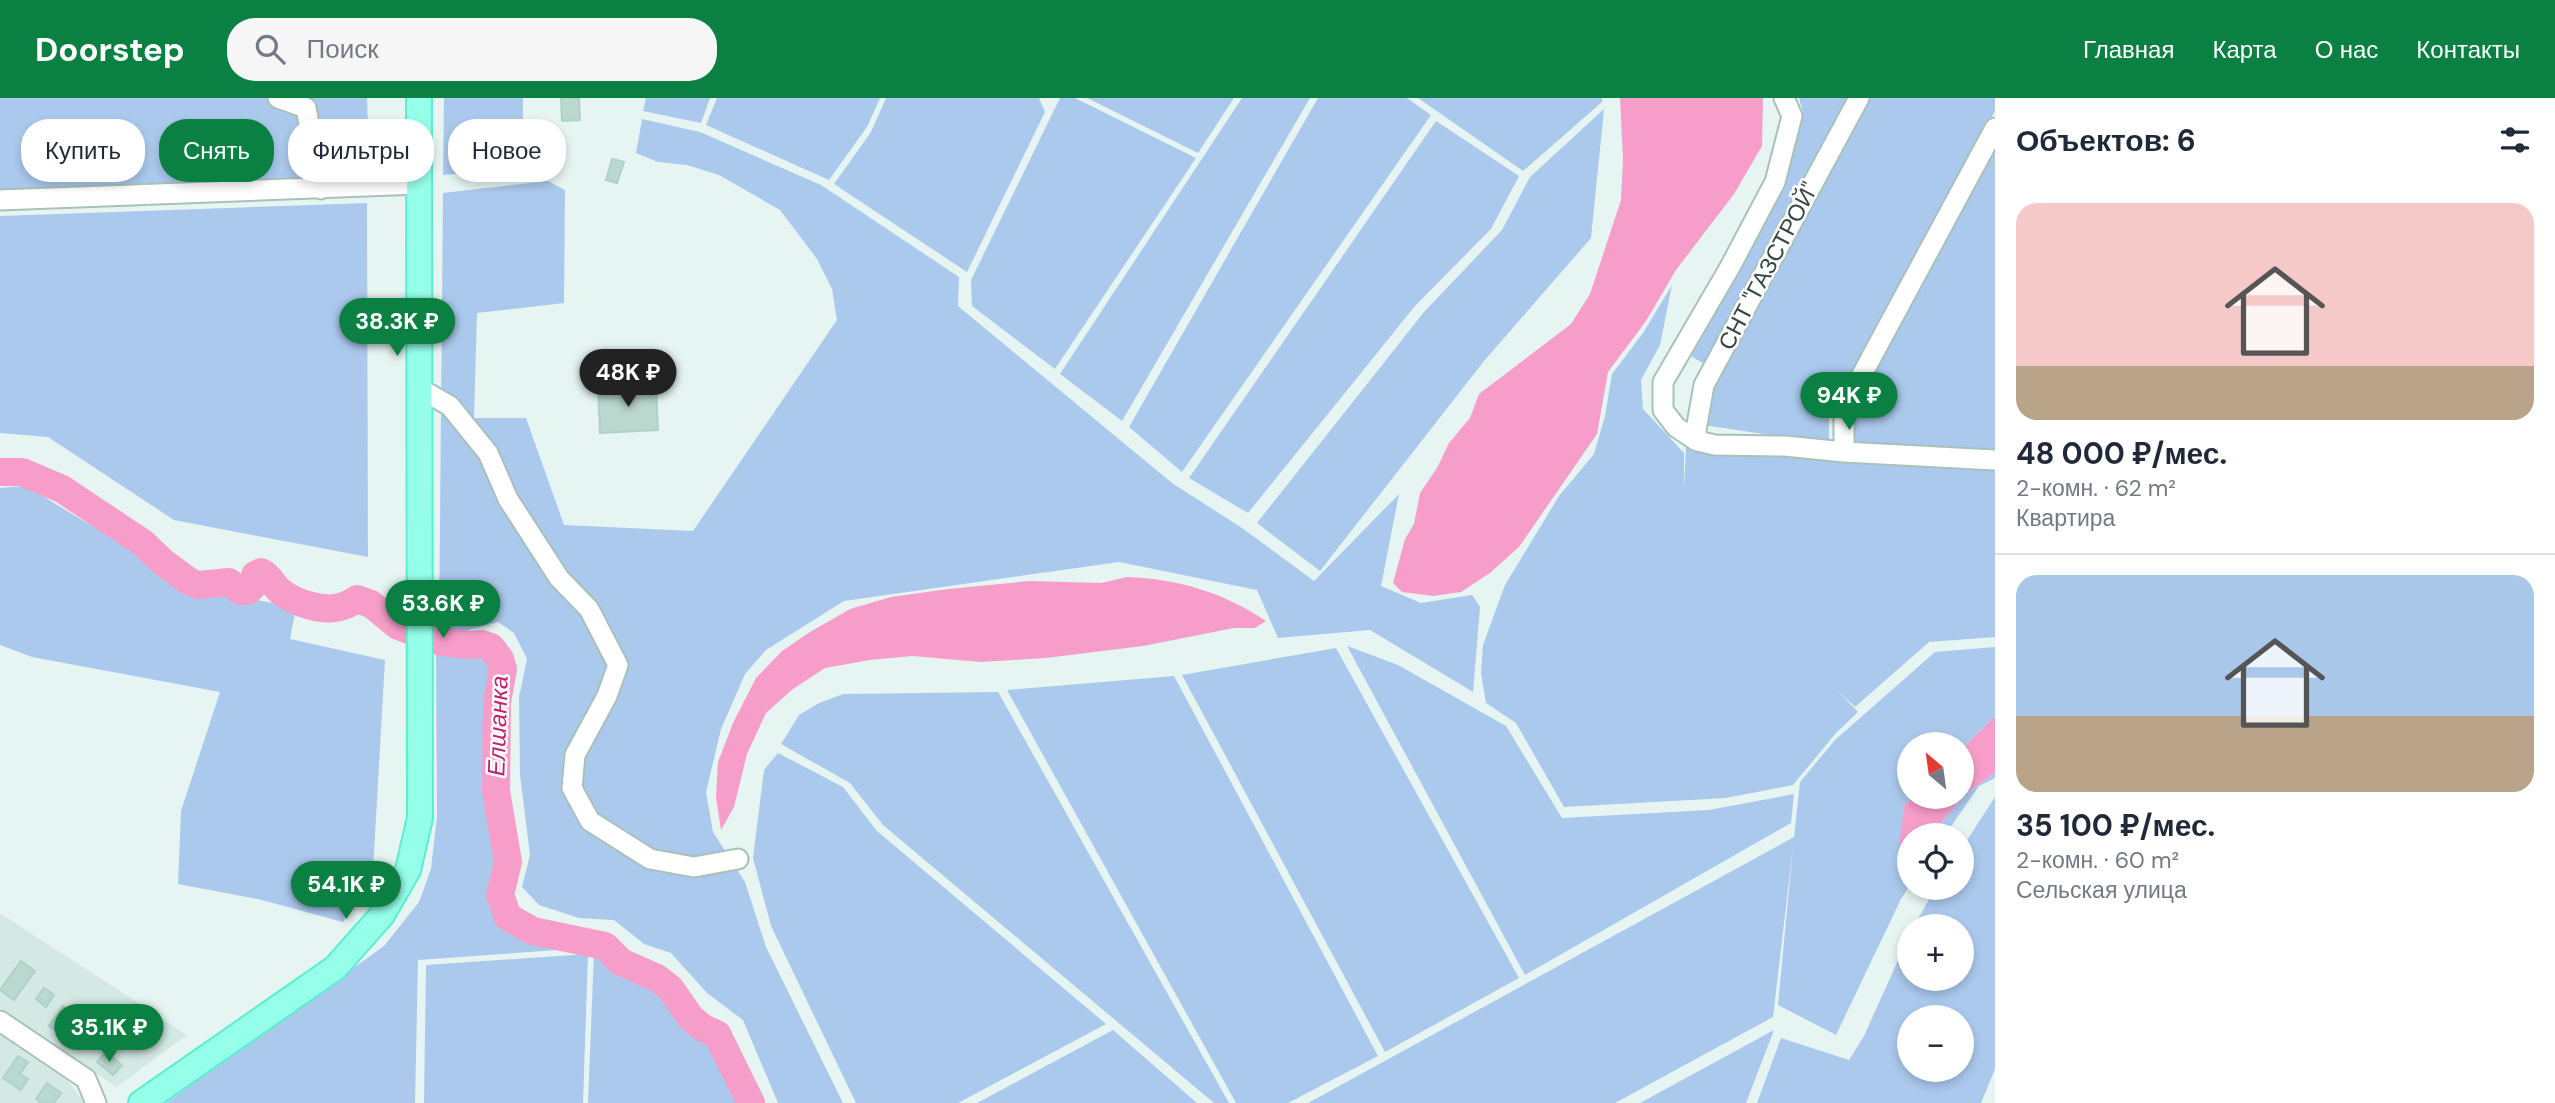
<!DOCTYPE html>
<html lang="ru">
<meta charset="utf-8">
<style>
body{margin:0;font-family:"DM Sans",sans-serif;background:#f6f6f7;color:#1f2937;height:100vh;display:flex;flex-direction:column;font-size:26px;white-space:nowrap}
*{box-sizing:border-box;margin:0}
p{font-size:23px;color:#747a83}
.icon{flex:none;width:38px;height:38px;fill:none;stroke:currentColor;stroke-width:2;stroke-linecap:round;stroke-linejoin:round}
.map{position:relative;flex:1;overflow:hidden}
.details{display:flex;flex-direction:column;background:#fff;width:560px}
.details>*{flex:none}
.guide{position:absolute;left:21px;top:21px;width:665px;height:63px;display:flex;gap:14px}
.needle{width:46px;rotate:331deg}
.fabs{position:absolute;left:1897px;top:634px;display:grid;gap:14px}
.fabs a{display:grid;place-items:center;width:77px;height:77px;border-radius:50%;background:#fff;box-shadow:0 4px 10px #0003;font-size:35px}
.price{position:absolute;translate:-50% -60px;padding:0 16px;border-radius:24px;background:#0b8043;color:#fff;font-size:23px;line-height:46px;filter:drop-shadow(0 2px 4px #0008)}
.price::after{content:'';position:absolute;left:50%;top:42px;width:21px;height:16px;margin-left:-10px;background:inherit;clip-path:polygon(0 0,100% 0,50% 100%)}
.price.active{background:#222;color:#fff}
ul{padding:0;list-style:none}
li{display:grid;align-content:center;gap:14px;height:371px;padding:0 21px}
li+li{border-top:2px solid #e0e1e3}
li span{display:grid;place-items:center;height:217px;border-radius:21px;color:#555}
li>.icon{margin-inline-start:auto}
span .icon{width:126px;height:126px;fill:#fffc;stroke-width:1}
li b{font-size:30px}
h2{display:flex;justify-content:space-between;align-items:center;height:84px;padding:0 21px;font-size:30px}
.pill{padding:0 24px;border-radius:28px;background:#fff;box-shadow:0 4px 10px #0003;font-size:24px;line-height:63px}
.pill.active{background:#0b8043;color:#fff}
header{display:flex;align-items:center;gap:42px;box-sizing:border-box;height:98px;padding:0 35px;background:#0b8043;color:#fff}
header strong{font-size:33px}
nav{display:flex;gap:38px;margin-inline-start:auto;font-size:24px}
.search{width:490px;height:63px;background:#f6f6f7;display:flex;align-items:center;gap:18px;box-sizing:border-box;padding:0 24px;border-radius:28px;color:#747a83;font-size:26px}
main{display:flex;flex:1;min-height:0}
.map>svg:first-child{display:block}
.residential{fill:#d4e9e4}
.green{fill:#abc9ed;fill-rule:evenodd}
.water{fill:#f79dca}
.lines{fill:none;stroke-linecap:round;stroke-linejoin:round}
.river{stroke:#f79dca;stroke-width:28}
.building{fill:#bbd8cf;stroke:#add3c8;stroke-width:2}
.minor-casing{stroke:#a8c1bb;stroke-width:23}
.major-casing{stroke:#5aefd0;stroke-width:28}
.minor{stroke:#fff;stroke-width:19}
.major{stroke:#95ffea;stroke-width:24}
.labels{text-anchor:middle;stroke-width:5;stroke-linejoin:round;paint-order:stroke}
.street-label{font-size:23px;fill:#354843;stroke:#fff}
.water-label{font-size:24px;font-style:italic;fill:#bf236f;stroke:#fff}
</style>
<header>
<strong>Doorstep</strong>
<div class="search"><svg class="icon" aria-label="search" viewBox="0 0 24 24"><circle cx="10" cy="10" r="6"/><path d="M15 15l6 6"/></svg>Поиск</div>
<nav><a>Главная</a><a>Карта</a><a>О нас</a><a>Контакты</a></nav>
</header>
<main>
<div class="map">
<svg width="1995" height="1005" viewBox="0 0 1995 1005">
<rect width="100%" height="100%" fill="#e6f5f2"/>
<path class="residential" d="M 0,815 L 187,937 L 116,989 L 0,910 Z
M 0,936 L 68,983 L 85,1005 L 0,1005 Z"/>
<path class="green" d="M 0,0 L 367,0 L 370,83 L 0,99 Z
M 444,0 L 523,0 L 523,70 L 443,77 Z
M 646,0 L 710,0 L 701,25 L 643,13 Z
M 717,0 L 880,0 L 867,29 L 829,82 L 706,27 Z
M 886,0 L 1039,0 L 1045,14 L 967,174 L 834,86 L 871,34 Z
M 1060,0 L 1075,0 L 1196,60 L 1055,271 L 972,208 L 971,182 Z
M 1087,0 L 1234,0 L 1198,55 Z
M 1242,0 L 1310,0 L 1122,323 L 1060,276 Z
M 1318,0 L 1407,0 L 1431,17 L 1182,374 L 1129,329 Z
M 1418,0 L 1602,0 L 1602,4 L 1523,73 Z
M 1799,0 L 1852,0 L 1708,268 L 1689,257 L 1778,99 L 1803,14 Z
M 1866,0 L 1995,0 L 1995,13 L 1829,320 L 1829,346 L 1703,327 L 1711,287 Z
M 1604,11 L 1591,140 L 1484,263 L 1320,473 L 1257,425 L 1424,214 L 1502,132 L 1530,79 Z
M 642,21 L 700,34 L 821,87 L 959,179 L 958,208 L 1172,385 L 1242,430 L 1314,483 L 1399,396 L 1381,488 L 1421,505 L 1472,497 L 1480,509 L 1473,594 L 1370,532 L 1278,540 L 1257,492 L 1119,464 L 844,503 L 766,552 L 745,576 L 721,631 L 706,694 L 713,734 L 745,784 L 766,849 L 843,1005 L 778,1005 L 743,922 L 707,895 L 671,855 L 644,846 L 614,822 L 579,820 L 539,807 L 522,789 L 530,757 L 520,677 L 519,599 L 527,561 L 514,535 L 498,524 L 468,532 L 439,533 L 443,95 L 548,83 L 565,92 L 564,205 L 477,215 L 474,320 L 526,320 L 564,427 L 693,433 L 837,222 L 832,191 L 817,161 L 780,112 L 719,77 L 687,67 L 658,64 L 636,55 Z
M 1436,23 L 1519,78 L 1491,131 L 1415,208 L 1248,415 L 1189,380 Z
M 1995,42 L 1995,351 L 1855,345 L 1850,310 Z
M 367,105 L 368,459 L 174,422 L 48,339 L 0,335 L 0,118 Z
M 1672,187 L 1660,247 L 1641,282 L 1643,311 L 1684,355 L 1684,392 L 1686,348 L 1995,368 L 1995,539 L 1929,544 L 1855,609 L 1837,592 L 1858,614 L 1836,635 L 1793,687 L 1726,700 L 1564,709 L 1516,625 L 1486,605 L 1481,575 L 1483,547 L 1505,487 L 1559,398 L 1594,356 L 1605,318 L 1612,276 L 1643,235 Z
M 26,388 L 196,491 L 296,509 L 290,541 L 385,562 L 373,772 L 343,824 L 258,801 L 178,786 L 181,713 L 220,594 L 32,559 L 0,547 L 0,390 Z
M 498,543 L 510,555 L 503,601 L 502,675 L 513,755 L 505,781 L 510,808 L 544,828 L 593,841 L 585,850 L 418,862 L 415,1005 L 166,1005 L 384,848 L 419,804 L 431,771 L 437,718 L 436,555 L 470,551 Z
M 1347,548 L 1398,567 L 1506,628 L 1562,720 L 1709,712 L 1794,696 L 1791,725 L 1525,877 Z
M 1995,549 L 1995,618 L 1962,651 L 1962,646 L 1909,646 L 1909,698 L 1914,698 L 1904,708 L 1900,751 L 1909,746 L 1909,789 L 1901,801 L 1836,937 L 1778,907 L 1793,749 L 1773,919 L 1615,1005 L 1308,1005 L 1794,739 L 1800,684 L 1835,642 L 1935,554 Z
M 1336,550 L 1519,880 L 1385,954 L 1182,577 Z
M 1174,578 L 1378,958 L 1288,1005 L 1236,1005 L 1007,592 Z
M 998,594 L 1229,1005 L 1214,1005 L 883,727 L 850,685 L 781,646 L 799,617 L 819,605 L 843,596 Z
M 778,655 L 843,689 L 877,733 L 1106,926 L 958,1005 L 856,1005 L 771,828 L 753,760 L 764,672 Z
M 1995,675 L 1995,680 L 1979,688 L 1945,737 L 1928,737 L 1934,734 L 1966,695 Z
M 1995,699 L 1995,971 L 1981,1005 L 1757,1005 L 1781,940 L 1849,962 L 1864,938 L 1909,838 L 1909,880 L 1962,880 L 1962,828 L 1914,828 L 1936,789 L 1962,789 L 1962,750 ZM 1909,919 L 1962,919 L 1962,971 L 1909,971 Z
M 602,839 L 653,872 L 727,935 L 758,997 L 759,1005 L 588,1005 L 594,853 Z
M 588,856 L 583,1005 L 424,1005 L 426,867 Z
M 1113,932 L 1197,1005 L 977,1005 Z
M 1774,932 L 1746,1005 L 1640,1005 Z"/>
<path class="water" d="M 1620,0 L 1763,0 L 1762,48 L 1734,96 L 1676,172 L 1646,223 L 1608,274 L 1597,336 L 1519,449 L 1490,475 L 1461,494 L 1433,498 L 1402,494 L 1393,485 L 1405,441 L 1414,426 L 1420,395 L 1437,370 L 1449,345 L 1470,320 L 1479,296 L 1571,226 L 1590,196 L 1621,102 L 1623,61 Z
M 1127,479 C 1179,481 1222,494 1266,523 L 1255,530 L 1234,530 L 1143,548 L 1046,560 L 981,564 L 912,558 L 870,562 L 825,570 L 793,591 L 766,615 L 747,656 L 734,709 L 721,732 L 716,699 L 718,664 L 733,625 L 756,580 L 782,553 L 810,534 L 850,511 L 891,499 L 948,491 L 1030,483 L 1101,485 Z
M 1995,618 L 1995,675 L 1966,695 L 1934,734 L 1928,737 L 1909,737 L 1909,746 L 1899,751 L 1904,708 L 1914,698 L 1962,698 L 1962,651 Z"/>
<g class="lines">
<path class="river" d="M 0,374 L 22,374 L 62,391 L 143,445 L 163,464 L 190,484 L 198,487 L 229,484 L 240,493 L 248,493 L 254,487 L 255,477 L 261,474 C 270,478 272,486 280,493 C 294,505 325,515 343,508 C 348,507 353,503 357,501 L 371,506 L 398,528 L 441,544 L 473,547 L 482,546 L 491,549 L 500,561 L 503,571 L 497,604 L 496,693 L 508,764 L 500,797 L 508,819 L 533,833 L 605,848 L 621,864 L 657,880 L 670,890 L 691,920 L 703,930 L 717,936 L 751,1005"/>
</g>
<path class="building" d="M 561,0 L 579,0 L 580,22 L 562,23 Z
M 612,61 L 624,64 L 617,85 L 606,82 Z
M 656,287 L 658,332 L 600,335 L 598,289 Z
M 21,863 L 35,873 L 14,902 L 0,892 Z
M 44,890 L 54,897 L 46,909 L 36,901 Z
M 63,908 L 76,916 L 62,937 L 49,928 Z
M 89,919 L 102,928 L 88,951 L 74,943 Z
M 106,954 L 122,967 L 113,977 L 97,964 Z
M 18,958 L 28,964 L 20,976 L 28,981 L 21,992 L 3,980 Z
M 47,985 L 61,995 L 54,1005 L 41,1005 L 36,1001 Z"/>
<g class="lines">
<g class="minor-casing">
<path id="minor" d="M 278,0 L 306,10 L 321,91
M 1784,0 L 1792,18 L 1775,84 L 1730,169 L 1663,284 L 1663,312 L 1676,329 L 1697,343 L 1715,347 L 1785,348 L 1844,354 L 1995,362
M 0,102 L 419,86
M 419,290 L 450,308 L 488,355 L 508,401 L 559,480 L 589,511 L 618,567 L 607,598 L 575,657 L 572,690 L 590,723 L 650,761 L 694,769 L 738,761
M 1697,343 L 1696,332 L 1704,287 L 1859,0
M 1844,354 L 1844,310 L 1995,30
M 0,923 L 86,981 L 96,1005"/>
</g>
<g class="major-casing">
<path id="major" d="M 141,1005 L 335,870 L 382,817 L 408,772 L 420,720 L 419,0"/>
</g>
<use href="#minor" class="minor"/>
<use href="#major" class="major"/>
</g>
<g class="labels">
<g class="street-label">
<text transform="translate(1768 168) rotate(-62)" y="8">СНТ "ГАЗСТРОЙ"</text>
</g>
<g class="water-label">
<text transform="translate(498 628) rotate(-88)" y="8">Елшанка</text>
</g>
</g>
</svg>
<div class="fabs">
<a><svg class="needle" viewBox="-14 -14 28 28"><path d="M0-13l5 13h-10z" fill="#e53935"/><path d="M0 13l5-13h-10z" fill="#747a83"/></svg></a>
<a><svg class="icon" aria-label="locate" viewBox="0 0 24 24"><circle cx="12" cy="12" r="6"/><path d="M12 2v4M12 18v4M2 12h4M18 12h4"/></svg></a>
<a>+</a>
<a>−</a>
</div>
<b class="price" style="left:397px;top:260px">38.3K ₽</b>
<b class="price active" style="left:628px;top:311px">48K ₽</b>
<b class="price" style="left:1849px;top:334px">94K ₽</b>
<b class="price" style="left:443px;top:542px">53.6K ₽</b>
<b class="price" style="left:346px;top:823px">54.1K ₽</b>
<b class="price" style="left:109px;top:966px">35.1K ₽</b>
<div class="guide">
<a class="pill">Купить</a>
<a class="pill active">Снять</a>
<a class="pill">Фильтры</a>
<a class="pill">Новое</a>
</div>
</div>
<section class="details">
<h2>Объектов: 6<svg class="icon" aria-label="filters" viewBox="0 0 24 24"><path d="M4 7h16M4 17h16"/><circle cx="9" cy="7" r="2"/><circle cx="15" cy="17" r="2"/></svg></h2>
<ul>
<li><span style="background:linear-gradient(#f6c9c9 75%,#b9a48a 0)"><svg class="icon" aria-label="home" viewBox="0 0 24 24"><path d="M3 11l9-7 9 7M6 9v11h12V9"/></svg></span><div><b>48 000 ₽/мес.</b><p>2-комн. · 62 m²</p><p>Квартира</p></div></li>
<li><span style="background:linear-gradient(#a9c7e8 65%,#b9a48a 0)"><svg class="icon" aria-label="home" viewBox="0 0 24 24"><path d="M3 11l9-7 9 7M6 9v11h12V9"/></svg></span><div><b>35 100 ₽/мес.</b><p>2-комн. · 60 m²</p><p>Сельская улица</p></div></li>
</ul>
</section>
</main>
